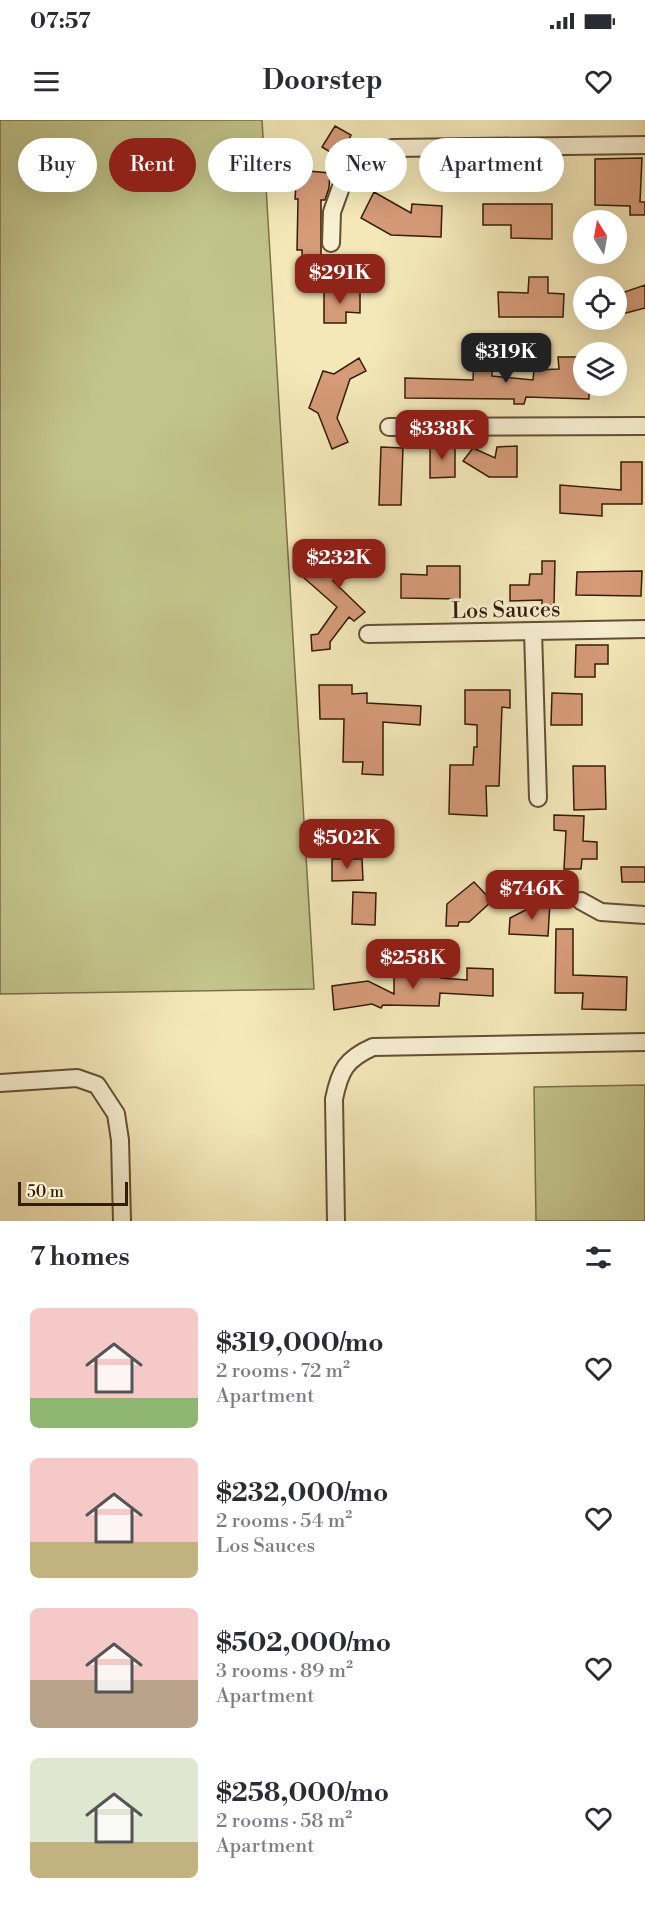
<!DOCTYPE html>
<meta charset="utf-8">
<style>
body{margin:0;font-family:"Libre Bodoni",serif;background:#f7f7f7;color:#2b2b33;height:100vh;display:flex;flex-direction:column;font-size:22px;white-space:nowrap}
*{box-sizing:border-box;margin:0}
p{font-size:20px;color:#7c7c81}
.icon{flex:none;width:33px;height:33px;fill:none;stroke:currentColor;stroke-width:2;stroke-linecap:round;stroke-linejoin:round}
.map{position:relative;height:1101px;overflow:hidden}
.details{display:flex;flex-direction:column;background:#fff;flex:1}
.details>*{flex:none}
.top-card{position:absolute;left:18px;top:18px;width:609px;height:54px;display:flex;gap:12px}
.needle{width:39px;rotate:349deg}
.controls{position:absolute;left:573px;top:90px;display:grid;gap:12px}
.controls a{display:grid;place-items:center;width:54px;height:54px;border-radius:50%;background:#fff;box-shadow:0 6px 24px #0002;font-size:30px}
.scale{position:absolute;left:18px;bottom:15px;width:110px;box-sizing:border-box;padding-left:6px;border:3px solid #341c07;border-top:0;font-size:16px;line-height:21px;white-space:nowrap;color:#341c07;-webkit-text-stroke:4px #f8f0d2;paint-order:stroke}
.price{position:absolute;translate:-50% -51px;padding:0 14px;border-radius:12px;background:#8f2418;color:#fff;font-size:20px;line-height:39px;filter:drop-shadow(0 2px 3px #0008)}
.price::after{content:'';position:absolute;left:50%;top:36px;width:18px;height:14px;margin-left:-9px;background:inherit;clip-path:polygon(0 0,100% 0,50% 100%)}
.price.active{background:#222;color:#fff}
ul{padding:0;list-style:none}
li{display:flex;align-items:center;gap:18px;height:150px;padding:0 30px}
li span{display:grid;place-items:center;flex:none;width:168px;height:120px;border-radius:9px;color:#555}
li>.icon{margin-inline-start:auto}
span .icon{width:72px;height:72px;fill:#fffc;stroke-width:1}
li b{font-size:26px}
h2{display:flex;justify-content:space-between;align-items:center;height:72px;padding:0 30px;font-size:26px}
.pill{padding:0 21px;border-radius:27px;background:#fff;box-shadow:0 6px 24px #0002;font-size:21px;line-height:54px}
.pill.active{background:#8f2418;color:#fff}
.status{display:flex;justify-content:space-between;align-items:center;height:42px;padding:0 30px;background:#fff;direction:ltr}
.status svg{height:16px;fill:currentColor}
header{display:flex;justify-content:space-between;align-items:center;height:78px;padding:0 30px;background:#fff;font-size:27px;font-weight:700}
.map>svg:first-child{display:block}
.green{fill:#c2c48b;stroke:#7b7049;stroke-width:1.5}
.building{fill:#d69b79;stroke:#341c07;stroke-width:1.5}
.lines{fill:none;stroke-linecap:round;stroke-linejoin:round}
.minor-casing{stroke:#644f34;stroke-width:20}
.minor{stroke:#f8f0d2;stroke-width:16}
.labels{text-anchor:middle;stroke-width:6;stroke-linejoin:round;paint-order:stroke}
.street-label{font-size:22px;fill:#341c07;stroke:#f8f0d2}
</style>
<div class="status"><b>07:57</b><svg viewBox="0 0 49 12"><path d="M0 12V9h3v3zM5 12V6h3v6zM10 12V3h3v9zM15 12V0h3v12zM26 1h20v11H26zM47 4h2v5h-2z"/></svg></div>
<header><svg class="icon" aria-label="menu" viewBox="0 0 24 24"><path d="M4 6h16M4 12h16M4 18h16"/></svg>Doorstep<svg class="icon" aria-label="heart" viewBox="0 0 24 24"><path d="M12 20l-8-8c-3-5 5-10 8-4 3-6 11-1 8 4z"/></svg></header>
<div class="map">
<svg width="645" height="1101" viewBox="0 0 645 1101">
<rect width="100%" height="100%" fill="#f4e8b9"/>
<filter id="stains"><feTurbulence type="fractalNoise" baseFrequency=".00333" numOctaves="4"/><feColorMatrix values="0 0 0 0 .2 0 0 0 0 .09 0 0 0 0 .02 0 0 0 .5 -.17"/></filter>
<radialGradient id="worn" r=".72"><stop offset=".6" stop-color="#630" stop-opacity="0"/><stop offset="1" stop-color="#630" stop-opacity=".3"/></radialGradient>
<path class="green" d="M 0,0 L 262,0 L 314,869 L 0,874 Z
M 645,965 L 645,1101 L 536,1101 L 534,967 Z"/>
<path class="building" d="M 335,6 L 351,15 L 346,26 L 351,28 L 343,40 L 322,27 Z
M 642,38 L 640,82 L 645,82 L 645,95 L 630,95 L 630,86 L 595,85 L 595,39 Z
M 297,50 L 330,53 L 329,68 L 325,80 L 321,80 L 321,137 L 326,137 L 326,163 L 303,164 L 302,130 L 297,130 L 298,79 L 295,79 Z
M 374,72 L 411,93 L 412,84 L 442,86 L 441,117 L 391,115 L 361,98 Z
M 483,84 L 552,84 L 552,119 L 511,118 L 511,105 L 483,105 Z
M 529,157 L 548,157 L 548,173 L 564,174 L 563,197 L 499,197 L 498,172 L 528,173 Z
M 645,165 L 645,188 L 626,193 L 616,193 L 616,175 Z
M 324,169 L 360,170 L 360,193 L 346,192 L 346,203 L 324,203 Z
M 492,236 L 492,256 L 533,260 L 534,250 L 559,249 L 558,237 L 584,237 L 584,266 L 589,266 L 589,279 L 526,277 L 524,284 L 514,284 L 514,279 L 405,278 L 405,258 L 473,260 L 474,237 Z
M 359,238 L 366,251 L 350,259 L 337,298 L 348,322 L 332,329 L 318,293 L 309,288 L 323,251 L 334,254 Z
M 430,323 L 455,325 L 455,357 L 430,358 Z
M 517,326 L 517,357 L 489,357 L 463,341 L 473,328 L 495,338 L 497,327 Z
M 381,327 L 403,328 L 401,385 L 379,385 Z
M 621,342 L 642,342 L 642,384 L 602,384 L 602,396 L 560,393 L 560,365 L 621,370 Z
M 376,429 L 379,451 L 333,461 L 365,492 L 354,501 L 349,497 L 330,522 L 330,529 L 312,531 L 311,515 L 318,514 L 337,487 L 303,457 L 318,440 L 331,448 L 331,435 Z
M 542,441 L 555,441 L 554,485 L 542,485 L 542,480 L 510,481 L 510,465 L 529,465 L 530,454 L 542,454 Z
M 427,446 L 460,446 L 460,479 L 401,478 L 401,454 L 427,455 Z
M 642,451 L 641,476 L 576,475 L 577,452 Z
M 576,525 L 608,525 L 608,544 L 595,544 L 595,557 L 575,557 Z
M 319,565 L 352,565 L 352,574 L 367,573 L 367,583 L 421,586 L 420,605 L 383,602 L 383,655 L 362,654 L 363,642 L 343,642 L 344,599 L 320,599 Z
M 465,570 L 510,570 L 510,588 L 502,587 L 499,666 L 486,666 L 487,696 L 449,694 L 450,645 L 473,645 L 474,627 L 477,627 L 477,605 L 465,604 Z
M 552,573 L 582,574 L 582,605 L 551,605 Z
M 573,646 L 605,646 L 606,689 L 574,690 Z
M 554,695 L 584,696 L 583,721 L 597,722 L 597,739 L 582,739 L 581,749 L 564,749 L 566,711 L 554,710 Z
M 332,739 L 362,739 L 363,760 L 332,761 Z
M 621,747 L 645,747 L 645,762 L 622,762 Z
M 474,762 L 492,781 L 469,802 L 459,802 L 458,806 L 446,806 L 447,784 Z
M 353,772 L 376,773 L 375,805 L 352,804 Z
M 543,781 L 550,782 L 548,816 L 509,814 L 510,798 Z
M 556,809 L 573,809 L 573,855 L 627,857 L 626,890 L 582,889 L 583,873 L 555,873 Z
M 467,848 L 493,849 L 493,876 L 440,873 L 439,886 L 383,885 L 381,888 L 372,884 L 334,890 L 332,866 L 368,861 L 394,874 L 394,856 L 441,856 L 441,858 L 467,860 Z"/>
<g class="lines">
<g class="minor-casing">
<path id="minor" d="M 331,123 L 332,92 L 341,67 L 356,44 L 373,33 L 393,28 L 645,25
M 389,307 L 645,306
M 533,511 L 538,678
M 368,514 L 645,509
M 581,781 L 601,792 L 645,795
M 0,963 L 77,958 L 97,965 L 116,994 L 120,1020 L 122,1101
M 336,1101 L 334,979 C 340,950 346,939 373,927 L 645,922"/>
</g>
<use href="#minor" class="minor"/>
</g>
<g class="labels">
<g class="street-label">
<text transform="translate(506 489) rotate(-1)" y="8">Los Sauces</text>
</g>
</g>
<rect width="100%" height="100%" filter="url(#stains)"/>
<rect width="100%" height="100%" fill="url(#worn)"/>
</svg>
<div class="controls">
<a><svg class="needle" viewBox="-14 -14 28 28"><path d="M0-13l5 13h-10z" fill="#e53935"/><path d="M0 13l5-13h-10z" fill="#7c7c81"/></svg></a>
<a><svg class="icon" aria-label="locate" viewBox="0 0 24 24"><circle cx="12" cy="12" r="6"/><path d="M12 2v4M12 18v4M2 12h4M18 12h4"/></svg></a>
<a><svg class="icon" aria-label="layers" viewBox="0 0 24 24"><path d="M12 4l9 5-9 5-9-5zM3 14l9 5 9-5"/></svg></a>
</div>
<div class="scale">50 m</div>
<b class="price" style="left:340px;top:185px">$291K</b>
<b class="price active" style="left:506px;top:264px">$319K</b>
<b class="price" style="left:442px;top:341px">$338K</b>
<b class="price" style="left:339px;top:470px">$232K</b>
<b class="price" style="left:347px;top:750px">$502K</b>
<b class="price" style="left:532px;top:801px">$746K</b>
<b class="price" style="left:413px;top:870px">$258K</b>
<div class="top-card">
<a class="pill">Buy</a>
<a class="pill active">Rent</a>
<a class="pill">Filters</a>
<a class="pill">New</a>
<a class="pill">Apartment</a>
</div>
</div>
<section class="details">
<h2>7 homes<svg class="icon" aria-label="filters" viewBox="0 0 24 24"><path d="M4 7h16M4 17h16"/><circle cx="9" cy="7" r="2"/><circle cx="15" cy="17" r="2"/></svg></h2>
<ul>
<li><span style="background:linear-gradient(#f6c9c9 75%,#8fb573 0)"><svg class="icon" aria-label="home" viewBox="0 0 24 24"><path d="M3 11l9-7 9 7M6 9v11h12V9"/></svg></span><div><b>$319,000/mo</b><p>2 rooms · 72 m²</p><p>Apartment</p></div><svg class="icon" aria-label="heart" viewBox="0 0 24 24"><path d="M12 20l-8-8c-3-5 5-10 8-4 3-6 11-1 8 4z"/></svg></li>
<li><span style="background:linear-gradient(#f6c9c9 70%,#c2b280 0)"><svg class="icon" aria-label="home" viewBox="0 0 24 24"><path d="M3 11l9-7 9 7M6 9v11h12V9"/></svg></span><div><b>$232,000/mo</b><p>2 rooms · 54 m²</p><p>Los Sauces</p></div><svg class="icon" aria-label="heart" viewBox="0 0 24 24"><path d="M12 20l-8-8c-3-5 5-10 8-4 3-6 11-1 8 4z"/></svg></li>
<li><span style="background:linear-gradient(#f6c9c9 60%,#b9a48a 0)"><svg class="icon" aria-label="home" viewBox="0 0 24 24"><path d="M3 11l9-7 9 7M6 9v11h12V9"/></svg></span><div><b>$502,000/mo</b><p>3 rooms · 89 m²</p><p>Apartment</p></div><svg class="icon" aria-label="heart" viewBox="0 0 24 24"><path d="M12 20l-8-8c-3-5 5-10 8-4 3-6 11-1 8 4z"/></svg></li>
<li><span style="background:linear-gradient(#dfe7d0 70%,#c2b280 0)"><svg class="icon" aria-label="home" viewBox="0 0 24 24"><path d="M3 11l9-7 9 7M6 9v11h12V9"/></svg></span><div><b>$258,000/mo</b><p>2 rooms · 58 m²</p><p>Apartment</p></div><svg class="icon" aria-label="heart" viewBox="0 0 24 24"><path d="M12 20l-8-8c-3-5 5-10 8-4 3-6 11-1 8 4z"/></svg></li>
</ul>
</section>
